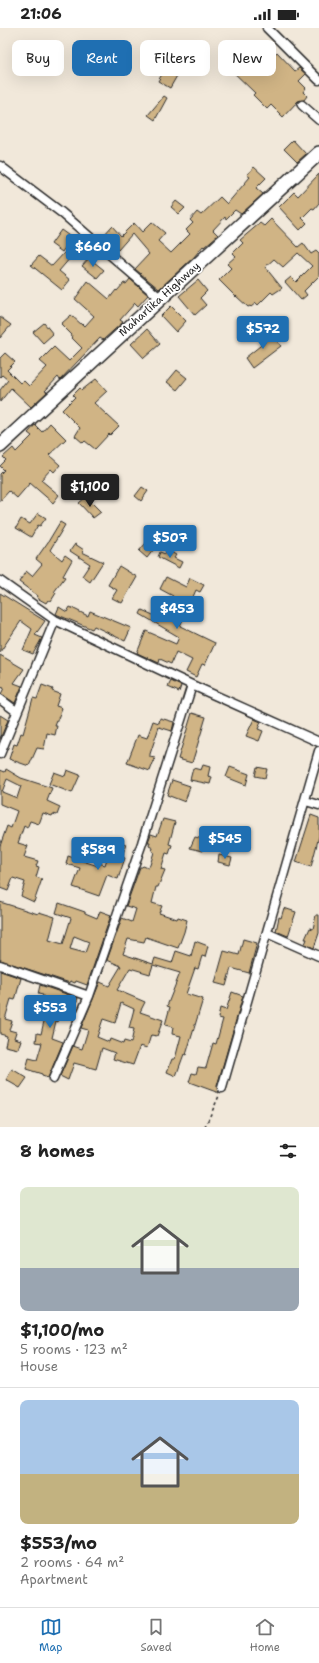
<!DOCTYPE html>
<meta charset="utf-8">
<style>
body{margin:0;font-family:"Shantell Sans",sans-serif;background:#f6f6f6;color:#222;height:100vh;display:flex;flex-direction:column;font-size:15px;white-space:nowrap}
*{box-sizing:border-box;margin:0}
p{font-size:13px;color:#767676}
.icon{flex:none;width:22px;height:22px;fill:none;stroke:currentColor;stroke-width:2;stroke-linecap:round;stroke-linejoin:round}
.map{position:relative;height:1099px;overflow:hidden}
.side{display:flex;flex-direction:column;background:#fff;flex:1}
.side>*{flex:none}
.top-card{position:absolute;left:12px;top:12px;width:295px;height:36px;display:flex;gap:8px}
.price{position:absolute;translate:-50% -34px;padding:0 9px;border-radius:4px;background:#1f6fb2;color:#fff;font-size:13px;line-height:26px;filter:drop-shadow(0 1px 2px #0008)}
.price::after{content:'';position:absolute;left:50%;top:24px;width:12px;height:9px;margin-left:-6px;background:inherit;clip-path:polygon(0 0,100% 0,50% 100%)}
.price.selected{background:#222;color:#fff}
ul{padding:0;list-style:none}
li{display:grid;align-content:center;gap:8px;height:212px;padding:0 20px}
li+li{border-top:1px solid #e0e0e0}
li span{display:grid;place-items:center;height:124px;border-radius:8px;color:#555}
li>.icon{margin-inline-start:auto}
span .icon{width:72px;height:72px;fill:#fffc;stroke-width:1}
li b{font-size:17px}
h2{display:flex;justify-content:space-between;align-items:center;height:48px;padding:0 20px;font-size:17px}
.chip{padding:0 14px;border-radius:8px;background:#fff;box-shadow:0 4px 16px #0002;font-size:14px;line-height:36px}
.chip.selected{background:#1f6fb2;color:#fff}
.status{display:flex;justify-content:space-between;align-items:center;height:28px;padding:0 20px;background:#fff;direction:ltr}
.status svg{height:11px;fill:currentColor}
.tab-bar{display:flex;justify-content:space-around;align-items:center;height:56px;border-top:1px solid #e0e0e0;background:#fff;font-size:11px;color:#767676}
.tab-bar a{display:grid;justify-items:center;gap:2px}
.tab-bar .selected{color:#1f6fb2}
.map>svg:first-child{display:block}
.building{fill:#d0b485;stroke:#2b2b2b;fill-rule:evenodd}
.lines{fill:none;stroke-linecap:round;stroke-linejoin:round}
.minor-casing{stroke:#2b2b2b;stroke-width:11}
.trunk-casing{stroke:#2b2b2b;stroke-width:16}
.path{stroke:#2b2b2b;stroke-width:1.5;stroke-dasharray:3 3;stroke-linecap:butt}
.minor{stroke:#fff;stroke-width:8}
.trunk{stroke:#fff;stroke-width:13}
.labels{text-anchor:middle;stroke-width:3.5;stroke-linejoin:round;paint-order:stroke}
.street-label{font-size:11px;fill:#2b2b2b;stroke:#fff}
</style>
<div class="status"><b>21:06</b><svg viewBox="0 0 49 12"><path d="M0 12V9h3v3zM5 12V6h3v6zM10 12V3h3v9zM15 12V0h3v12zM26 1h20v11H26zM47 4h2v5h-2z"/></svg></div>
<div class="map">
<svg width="319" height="1099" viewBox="0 0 319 1099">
<rect width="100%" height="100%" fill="#f1e8da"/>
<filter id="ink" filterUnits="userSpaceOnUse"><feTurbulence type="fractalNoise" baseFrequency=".025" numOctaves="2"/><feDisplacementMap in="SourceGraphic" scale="8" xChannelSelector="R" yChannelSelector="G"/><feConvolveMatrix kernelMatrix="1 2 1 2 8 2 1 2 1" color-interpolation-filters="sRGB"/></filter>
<g filter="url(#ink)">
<path class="building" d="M 243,22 L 258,37 L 261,34 L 264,37 L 277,24 L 295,43 L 299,40 L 306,46 L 299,53 L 306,60 L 303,64 L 307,68 L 304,72 L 298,73 L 283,89 L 271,77 L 267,81 L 253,67 L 255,65 L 228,39 Z
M 165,29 L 185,42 L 182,48 L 178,46 L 170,60 L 158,53 L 167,38 L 161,35 Z
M 164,68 L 167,70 L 155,92 L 148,87 Z
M 293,112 L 306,126 L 297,134 L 284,121 Z
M 254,139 L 266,150 L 256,160 L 263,166 L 241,186 L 235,182 L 226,191 L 225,189 L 213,202 L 218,207 L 204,219 L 203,218 L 194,229 L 159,261 L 135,241 L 149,226 L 132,206 L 118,222 L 103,208 L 112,198 L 121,208 L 134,195 L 142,204 L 152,194 L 165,205 L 158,213 L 171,225 L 190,206 L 186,202 L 193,195 L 190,192 L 197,184 L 201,187 L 220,169 L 227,176 L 250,149 L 247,147 Z
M 319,146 L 319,175 L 314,181 L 312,180 L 302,190 L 307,195 L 300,202 L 279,179 L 294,164 L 298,168 Z
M 176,173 L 185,180 L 179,186 L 171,179 Z
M 271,191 L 298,219 L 303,215 L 311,226 L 316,223 L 319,226 L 319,248 L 304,263 L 307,267 L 301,272 L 285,254 L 291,249 L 296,254 L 312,238 L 298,225 L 283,239 L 274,231 L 265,239 L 282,260 L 273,266 L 271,264 L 258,277 L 256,275 L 251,279 L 250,278 L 248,279 L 236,268 L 236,269 L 219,252 L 231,240 L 227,236 L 236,228 L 233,225 L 243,215 L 240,212 L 260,195 L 264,198 Z
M 61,202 L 72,210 L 62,224 L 51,216 Z
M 65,224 L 71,229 L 59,243 L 70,252 L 62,262 L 31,237 L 39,228 L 52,238 Z
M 89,230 L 104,242 L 97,250 L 82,238 Z
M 130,251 L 148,267 L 138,278 L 135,275 L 120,292 L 123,294 L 103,312 L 100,310 L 60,352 L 58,349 L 45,363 L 47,364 L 31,379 L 11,360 L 0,374 L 0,362 L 8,352 L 2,347 L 0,349 L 0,330 L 5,325 L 15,334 L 7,342 L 20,355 L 23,352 L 29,358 L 47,339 L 40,333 L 54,319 L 69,333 L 82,320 L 71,309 L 72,307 L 61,296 L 71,287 L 82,297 L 83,296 L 85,298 L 94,288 L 75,271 L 88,253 L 109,271 L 116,262 L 117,263 L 124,255 L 126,256 Z
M 198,252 L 207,263 L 200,270 L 206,277 L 195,287 L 179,268 Z
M 171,278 L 186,293 L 176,304 L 161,288 Z
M 0,289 L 11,297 L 0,310 Z
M 44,295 L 53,306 L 43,315 L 33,304 Z
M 147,301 L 160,316 L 144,330 L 131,316 Z
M 269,303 L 281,318 L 252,340 L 245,330 L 265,314 L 261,309 Z
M 177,342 L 187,350 L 177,362 L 167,354 Z
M 96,351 L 107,363 L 94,375 L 119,398 L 110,407 L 109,406 L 95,421 L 85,413 L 83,415 L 75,408 L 80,400 L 62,382 L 75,369 L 73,367 L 80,360 L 82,362 Z
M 50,395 L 66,411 L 49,427 L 60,437 L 54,444 L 51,441 L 41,452 L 59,467 L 53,475 L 30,455 L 17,470 L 9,463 L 0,473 L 0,446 L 4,442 L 0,438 L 6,432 L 3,429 L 13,420 L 16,424 L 32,408 L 28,405 L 35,397 L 42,404 Z
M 142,459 L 148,463 L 141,473 L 135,468 Z
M 86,469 L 101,484 L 93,490 L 79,475 Z
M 38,485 L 46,490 L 40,498 L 38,497 L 31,509 L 16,500 L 21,491 L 30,496 Z
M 60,494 L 65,497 L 50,522 L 62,532 L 65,527 L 72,532 L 63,548 L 65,549 L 54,564 L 56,565 L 51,573 L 48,572 L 46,575 L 37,570 L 38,568 L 19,554 L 26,543 L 32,548 L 42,536 L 36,531 L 48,514 Z
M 146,515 L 154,521 L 147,530 L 139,523 Z
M 75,516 L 84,522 L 82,524 L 103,534 L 90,554 L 82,548 L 90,536 L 70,523 Z
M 167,522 L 176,527 L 174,530 L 182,534 L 179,540 L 158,529 L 160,524 L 165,526 Z
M 119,538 L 137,549 L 122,575 L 112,570 L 117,562 L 108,557 Z
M 166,549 L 186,559 L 190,550 L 204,557 L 200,564 L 196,562 L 180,598 L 215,615 L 205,637 L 202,636 L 196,649 L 186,644 L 192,632 L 176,624 L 171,636 L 160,631 L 159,635 L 137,625 L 146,603 L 176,616 L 179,609 L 140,586 L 142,582 L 162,591 L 173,568 L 160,561 Z
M 0,565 L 45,593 L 35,607 L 42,610 L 33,626 L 23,622 L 32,601 L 21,593 L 0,624 Z
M 59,579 L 67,584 L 70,579 L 88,588 L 90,583 L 131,600 L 125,613 L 94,598 L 92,601 L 58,587 L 56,586 Z
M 0,627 L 24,641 L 14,655 L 22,658 L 15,675 L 1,666 L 4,660 L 0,659 Z
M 171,653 L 181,658 L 179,664 L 168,659 Z
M 42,657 L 53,661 L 52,663 L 60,666 L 56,678 L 62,680 L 55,698 L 57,698 L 55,707 L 47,705 L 44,721 L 37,720 L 29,738 L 9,731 L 14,716 L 17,717 L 21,705 L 23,706 L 33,670 L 37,671 Z
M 192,685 L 206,689 L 192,735 L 178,731 Z
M 0,687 L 8,692 L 0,711 Z
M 160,690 L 174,694 L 172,703 L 159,699 L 150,726 L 150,729 L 155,730 L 150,743 L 127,735 L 138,707 L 147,710 L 153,693 L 159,695 Z
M 254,691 L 261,694 L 258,701 L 263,703 L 259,713 L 246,708 Z
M 203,737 L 210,739 L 208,748 L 212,749 L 210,756 L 190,752 L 193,740 L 201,742 Z
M 230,739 L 249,746 L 246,757 L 226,749 Z
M 257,739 L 267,741 L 265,750 L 255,748 Z
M 6,741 L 21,750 L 52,760 L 47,773 L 60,779 L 57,787 L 53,786 L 52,788 L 43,785 L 39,796 L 30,793 L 27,800 L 24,798 L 18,815 L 28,818 L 24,829 L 38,833 L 36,838 L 39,839 L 36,849 L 42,851 L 34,874 L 21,868 L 25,854 L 13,850 L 8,863 L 0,860 L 0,818 L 7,798 L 11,800 L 17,783 L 0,776 L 0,742 L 5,744 ZM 7,751 L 21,758 L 17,770 L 2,764 Z
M 67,742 L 80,747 L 72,765 L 49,756 L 54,744 L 65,748 Z
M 172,752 L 190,758 L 185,774 L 167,767 Z
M 311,787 L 319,790 L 319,808 L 311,839 L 296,834 Z
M 163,791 L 175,794 L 169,816 L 172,817 L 169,826 L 166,825 L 161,841 L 165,842 L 158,859 L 156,859 L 152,875 L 162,878 L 159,885 L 177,891 L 178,889 L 187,892 L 184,904 L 178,920 L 146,909 L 144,914 L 128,911 L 123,926 L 153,936 L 155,930 L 172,935 L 176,923 L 191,928 L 195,913 L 208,918 L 205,929 L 202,928 L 198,941 L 195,940 L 186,966 L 203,971 L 186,1027 L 184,1026 L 176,1048 L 167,1044 L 172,1031 L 175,1031 L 181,1008 L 172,1006 L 173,999 L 165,997 L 170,979 L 167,978 L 180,945 L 153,937 L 150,946 L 130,940 L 117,962 L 145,974 L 140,984 L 163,992 L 157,1008 L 151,1007 L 147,1020 L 140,1018 L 133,1037 L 113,1031 L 115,1025 L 102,1020 L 96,1041 L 74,1035 L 68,1052 L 60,1048 L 73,1018 L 82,1021 L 88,1002 L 81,1000 L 100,954 L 109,958 L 121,938 L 107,932 L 122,890 L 132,894 L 136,881 L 126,878 L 140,839 L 142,839 L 143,838 L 148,840 L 150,837 L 154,824 L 152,823 L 153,820 L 149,818 L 150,814 L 148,814 L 151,806 L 157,808 ZM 121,975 L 134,981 L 129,1000 L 134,1001 L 131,1015 L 124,1013 L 123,1016 L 110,1011 L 109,1014 L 97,1009 L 103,991 L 115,995 Z
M 195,809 L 203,811 L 202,815 L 205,816 L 203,823 L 190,820 Z
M 119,814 L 126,816 L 122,829 L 125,830 L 118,851 L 107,847 L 99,868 L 73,859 L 80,840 L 66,836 L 68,828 L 98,838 L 99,835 L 105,837 L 109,824 L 111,825 L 113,820 L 116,821 Z
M 219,827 L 232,830 L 230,837 L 218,834 Z
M 0,874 L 38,886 L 39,884 L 55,889 L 49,912 L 63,916 L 71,890 L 56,885 L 59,875 L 85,884 L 85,885 L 97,890 L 100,883 L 111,887 L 87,957 L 76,953 L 75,955 L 70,953 L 70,955 L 0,932 ZM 74,908 L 89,914 L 85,925 L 70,921 Z
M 284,880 L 296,884 L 288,908 L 276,903 L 279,889 L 281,890 Z
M 316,887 L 319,887 L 319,905 L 314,920 L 305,916 L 307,911 L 305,911 L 310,900 L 313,901 Z
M 243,911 L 257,915 L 249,945 L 231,940 L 226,958 L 215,955 L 224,923 L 239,927 Z
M 0,943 L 21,950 L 15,972 L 11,971 L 5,991 L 12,993 L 9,1002 L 16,1004 L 14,1010 L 21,1012 L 18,1021 L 5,1018 L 7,1008 L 0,1006 Z
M 40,957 L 78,970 L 72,986 L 63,983 L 63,985 L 61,984 L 58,994 L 56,993 L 52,1010 L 63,1014 L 48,1050 L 42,1048 L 42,1046 L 26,1041 L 29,1030 L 37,1032 L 42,1015 L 36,1014 L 37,1005 L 41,1006 L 45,989 L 38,987 L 43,967 L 38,966 Z
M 232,964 L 243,968 L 217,1058 L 219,1065 L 189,1054 L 192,1045 L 196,1046 L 198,1039 L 206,1040 L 213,1015 L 216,1016 L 223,991 L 218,990 L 220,980 L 226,982 Z
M 12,1041 L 27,1050 L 20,1060 L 6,1052 Z"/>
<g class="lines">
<g class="minor-casing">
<path id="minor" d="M 267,0 L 319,52
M 302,77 L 319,92
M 0,138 L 62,185 L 160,270
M 0,553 L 55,592 L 192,657 L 319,714
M 0,671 L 16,683
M 0,726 L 55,592
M 306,773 L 319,777
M 267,905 L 319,928
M 0,937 L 89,968
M 53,1051 L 89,968 L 142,815 L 192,657
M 222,1060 L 319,723"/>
</g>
<g class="trunk-casing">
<path id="trunk" d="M 0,418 L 319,125"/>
</g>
<path class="path" d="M 205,1099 L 219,1068"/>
<use href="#minor" class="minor"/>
<use href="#trunk" class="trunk"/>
</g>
</g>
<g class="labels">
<g class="street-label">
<text transform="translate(159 271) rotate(-42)" y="4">Maharlika Highway</text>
</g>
</g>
</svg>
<b class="price" style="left:93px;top:240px">$660</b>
<b class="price" style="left:263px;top:322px">$572</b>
<b class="price selected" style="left:90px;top:480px">$1,100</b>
<b class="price" style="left:170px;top:531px">$507</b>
<b class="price" style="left:177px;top:602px">$453</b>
<b class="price" style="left:225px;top:832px">$545</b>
<b class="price" style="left:98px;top:843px">$589</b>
<b class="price" style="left:50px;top:1001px">$553</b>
<div class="top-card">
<a class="chip">Buy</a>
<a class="chip selected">Rent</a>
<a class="chip">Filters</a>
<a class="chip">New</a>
</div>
</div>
<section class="side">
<h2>8 homes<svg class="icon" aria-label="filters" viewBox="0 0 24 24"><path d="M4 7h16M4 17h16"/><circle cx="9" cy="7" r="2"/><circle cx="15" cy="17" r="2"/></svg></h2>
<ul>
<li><span style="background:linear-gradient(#dfe7d0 65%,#9aa5b1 0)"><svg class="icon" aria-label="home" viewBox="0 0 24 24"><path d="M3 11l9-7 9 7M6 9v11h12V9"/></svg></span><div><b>$1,100/mo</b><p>5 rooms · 123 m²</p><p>House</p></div></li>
<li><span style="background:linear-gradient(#a9c7e8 60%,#c2b280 0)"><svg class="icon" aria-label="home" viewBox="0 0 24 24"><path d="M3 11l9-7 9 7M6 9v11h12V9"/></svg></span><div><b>$553/mo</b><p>2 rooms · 64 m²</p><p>Apartment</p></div></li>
</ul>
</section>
<nav class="tab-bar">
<a class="selected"><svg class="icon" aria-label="map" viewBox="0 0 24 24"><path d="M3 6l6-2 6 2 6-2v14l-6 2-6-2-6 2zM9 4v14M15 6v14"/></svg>Map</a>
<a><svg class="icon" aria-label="saved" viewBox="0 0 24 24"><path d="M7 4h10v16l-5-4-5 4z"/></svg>Saved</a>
<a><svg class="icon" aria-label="home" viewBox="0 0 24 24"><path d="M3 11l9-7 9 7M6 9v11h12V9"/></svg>Home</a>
</nav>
